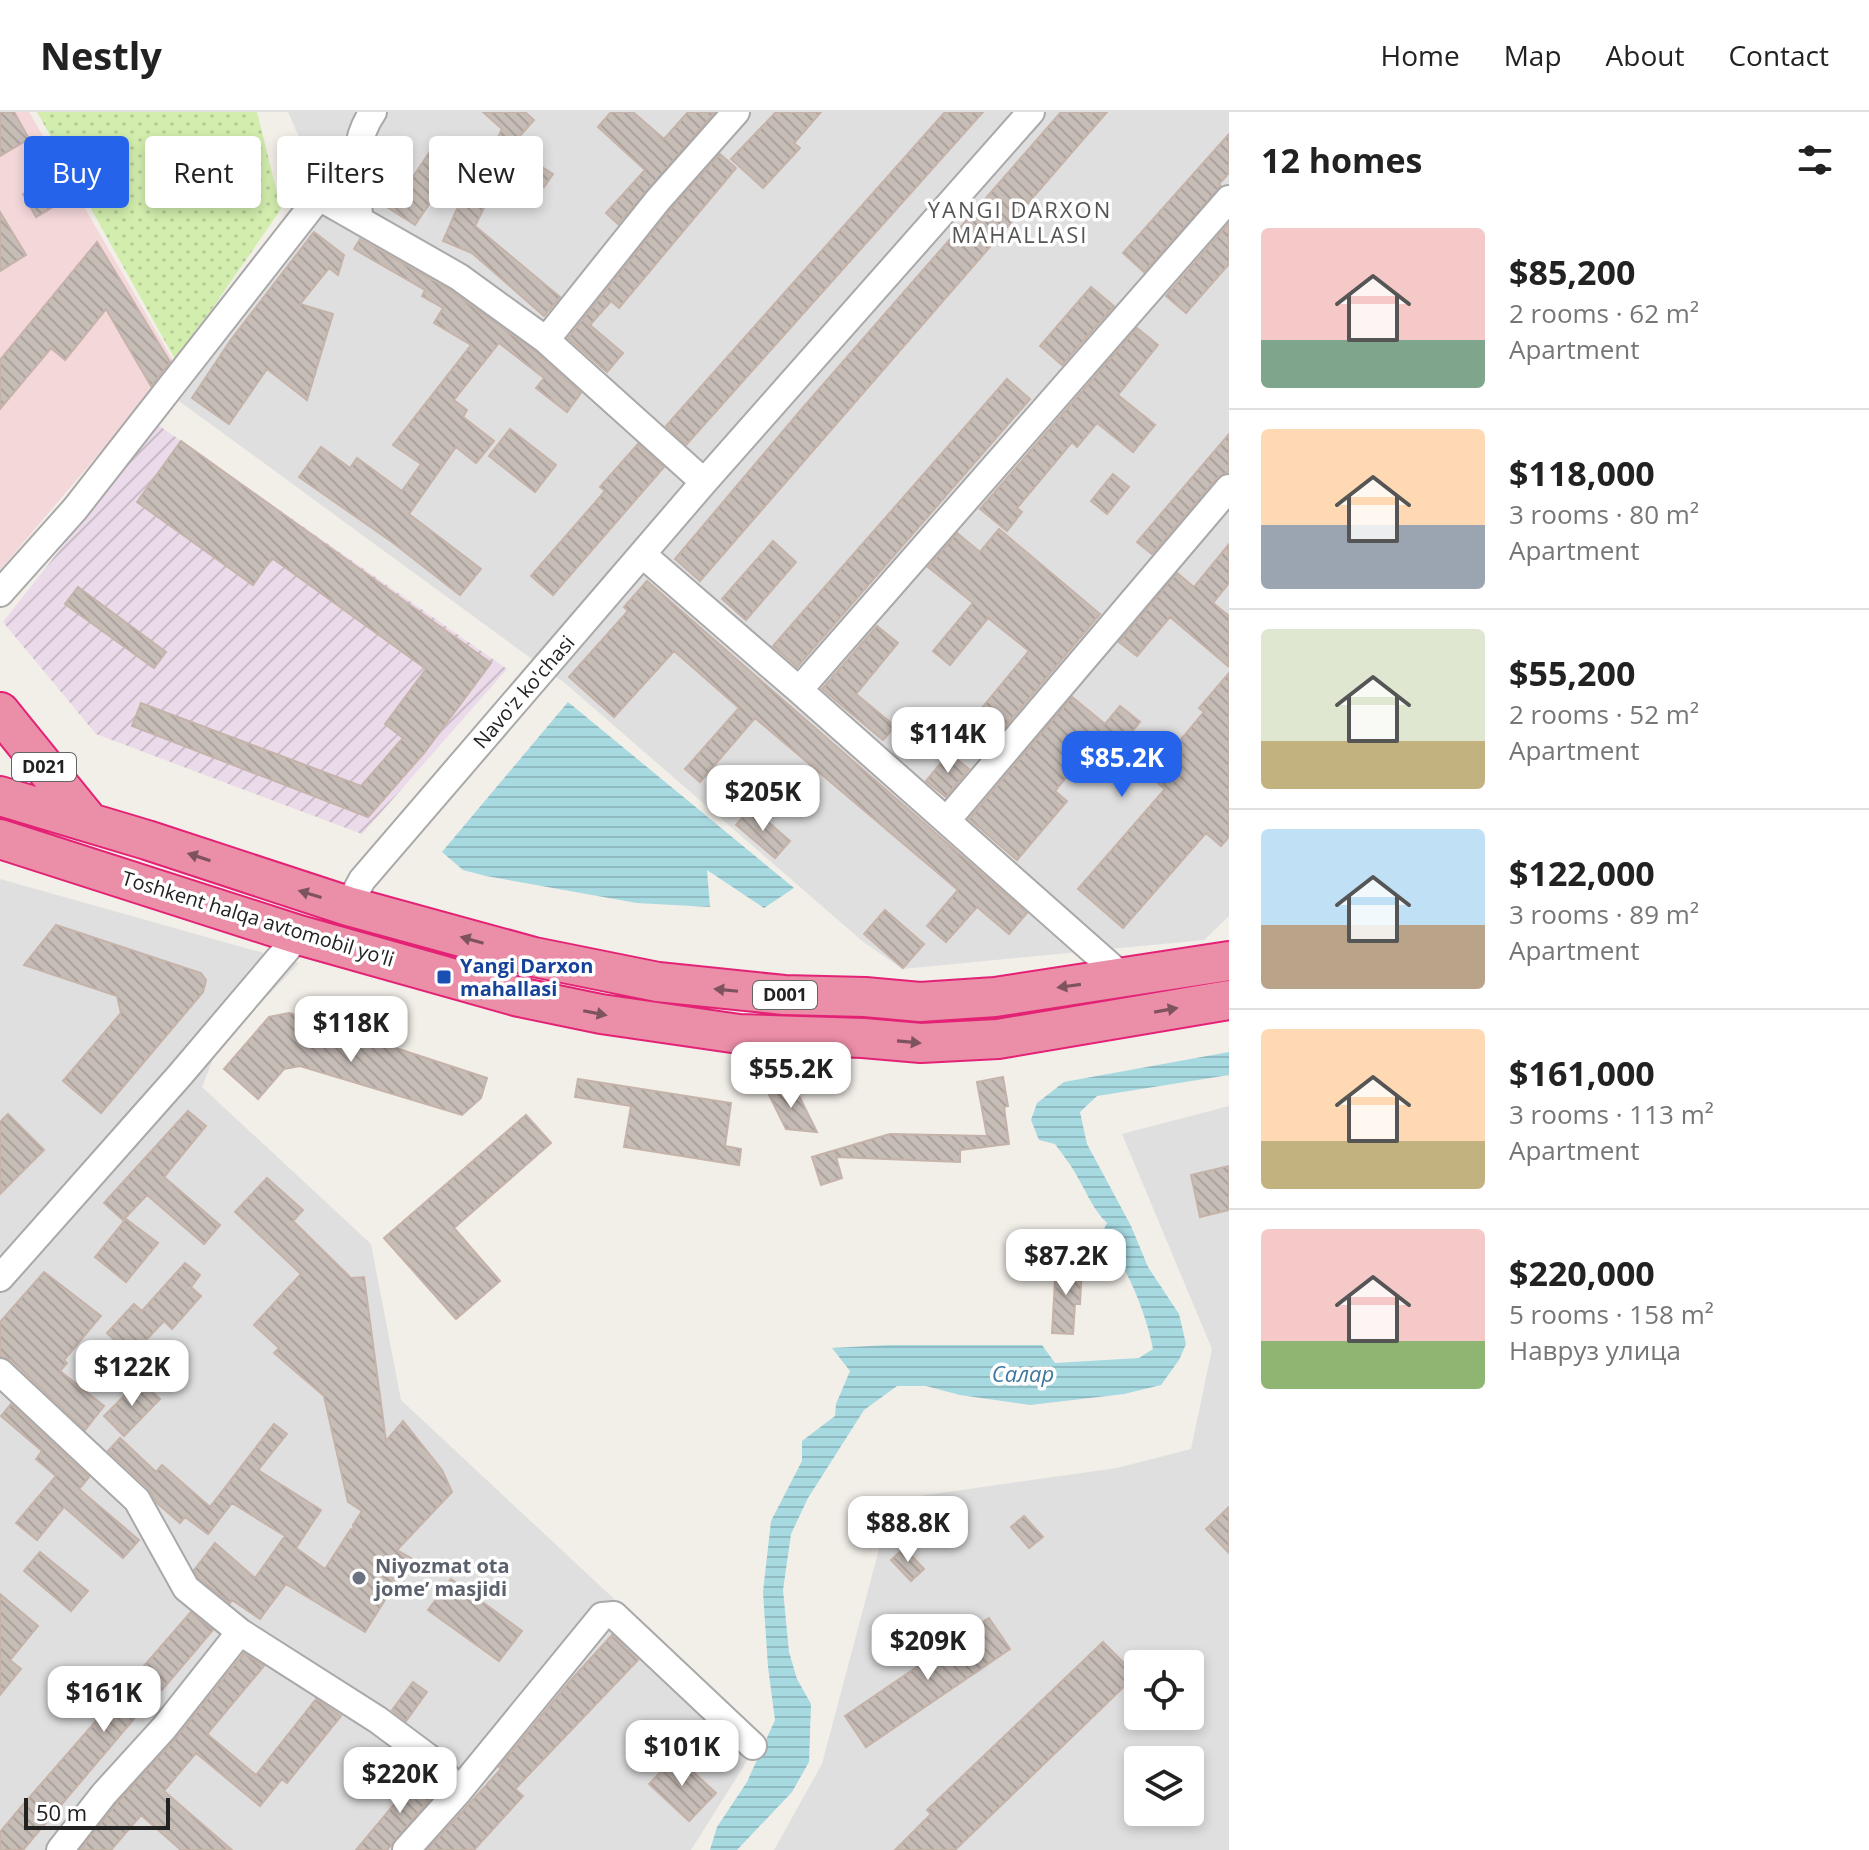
<!DOCTYPE html>
<meta charset="utf-8">
<style>
body{margin:0;font-family:"Open Sans",sans-serif;background:#f2f2f2;color:#222;height:100vh;display:flex;flex-direction:column;font-size:30px;white-space:nowrap}
*{box-sizing:border-box;margin:0}
p{font-size:26px;color:#767676}
.icon{flex:none;width:44px;height:44px;fill:none;stroke:currentColor;stroke-width:2;stroke-linecap:round;stroke-linejoin:round}
.map{position:relative;flex:1;overflow:hidden}
.sheet{display:flex;flex-direction:column;background:#fff;width:640px}
.sheet>*{flex:none}
.guide{position:absolute;left:24px;top:24px;width:760px;height:72px;display:flex;gap:16px}
.buttons{position:absolute;left:1124px;top:1538px;display:grid;gap:16px}
.buttons a{display:grid;place-items:center;width:80px;height:80px;border-radius:8px;background:#fff;box-shadow:0 4px 12px #0003;font-size:40px}
.scale{position:absolute;left:24px;bottom:20px;width:146px;box-sizing:border-box;padding-left:8px;border:4px solid #222;border-top:0;font-size:22px;line-height:28px;white-space:nowrap;color:#222;-webkit-text-stroke:6px #fff;paint-order:stroke}
.price{position:absolute;translate:-50% -68px;padding:0 18px;border-radius:16px;background:#fff;color:#222;font-size:26px;line-height:52px;filter:drop-shadow(0 2px 4px #0008)}
.price::after{content:'';position:absolute;left:50%;top:48px;width:24px;height:18px;margin-left:-12px;background:inherit;clip-path:polygon(0 0,100% 0,50% 100%)}
.price.active{background:#2563eb;color:#fff}
ul{padding:0;list-style:none}
li{display:flex;align-items:center;gap:24px;height:200px;padding:0 32px}
li+li{border-top:2px solid #e0e0e0}
li span{display:grid;place-items:center;flex:none;width:224px;height:160px;border-radius:8px;color:#555}
li>.icon{margin-inline-start:auto}
span .icon{width:96px;height:96px;fill:#fffc;stroke-width:1}
li b{font-size:34px}
h2{display:flex;justify-content:space-between;align-items:center;height:96px;padding:0 32px;font-size:34px}
.chip{padding:0 28px;border-radius:8px;background:#fff;box-shadow:0 4px 12px #0003;font-size:28px;line-height:72px}
.chip.active{background:#2563eb;color:#fff}
header{display:flex;align-items:center;gap:48px;box-sizing:border-box;height:112px;padding:0 40px;background:#fff;border-bottom:2px solid #e0e0e0}
header strong{font-size:38px}
nav{display:flex;gap:44px;margin-inline-start:auto;font-size:28px}
main{display:flex;flex:1;min-height:0}
.map>svg:first-child{display:block}
.residential{fill:#e0dfdf;fill-rule:evenodd}
.commercial{fill:#f3d7d9}
.industrial{fill:url(#industrial-furrows)}
.grass{fill:url(#grass-dots)}
.water{fill:url(#water-rules)}
.building{fill:url(#building-back-hatch);stroke:#c5b3aa;stroke-width:2}
.lines{fill:none;stroke-linecap:round;stroke-linejoin:round}
.minor-casing{stroke:#a9a9a9;stroke-width:30}
.highway-casing{stroke:#e32275;stroke-width:42}
.minor{stroke:#fff;stroke-width:26}
.highway{stroke:#eb8ea7;stroke-width:38}
.oneway{fill:#7c535e}
.transit-dot{fill:#1a4fb4;stroke:#fff;stroke-width:3}
.worship-dot{fill:#6b7280;stroke:#fff;stroke-width:3}
.labels{text-anchor:middle;stroke-width:7;stroke-linejoin:round;paint-order:stroke}
.shield{fill:#fff;stroke:#646464;stroke-width:2}
.shield-label{font-size:18px;font-weight:bold;fill:#222}
.street-label{font-size:20px;fill:#222;stroke:#fff}
.transit-label{font-size:20px;font-weight:bold;fill:#164399;stroke:#fff;text-anchor:start}
.worship-label{font-size:20px;font-weight:bold;fill:#5b616d;stroke:#fff;text-anchor:start}
.neighbourhood-label{font-size:22px;letter-spacing:2px;fill:#555;stroke:#fff}
.water-label{font-size:22px;font-style:italic;fill:#40779e;stroke:#fff}
</style>
<header>
<strong>Nestly</strong>
<nav><a>Home</a><a>Map</a><a>About</a><a>Contact</a></nav>
</header>
<main>
<div class="map">
<svg width="1229" height="1738" viewBox="0 0 1229 1738">
<defs>
<pattern id="industrial-furrows" width="10" height="10" patternUnits="userSpaceOnUse" patternTransform="scale(2)"><rect width="10" height="10" fill="#ebdaea"/><path d="M-1 1l2-2M0 10L10 0M9 11l2-2" fill="none" stroke="#c9bbc8"/></pattern>
<pattern id="grass-dots" width="8" height="8" patternUnits="userSpaceOnUse" patternTransform="scale(2)"><rect width="8" height="8" fill="#d2edad"/><path d="M2 2h.1M6 6h.1" fill="none" stroke="#b4cb95" stroke-width="1.8" stroke-linecap="round"/></pattern>
<pattern id="water-rules" width="6" height="5" patternUnits="userSpaceOnUse" patternTransform="scale(2)"><rect width="6" height="5" fill="#a7d9e1"/><path d="M0 2.5h6" fill="none" stroke="#8fbac1"/></pattern>
<pattern id="building-back-hatch" width="6" height="6" patternUnits="userSpaceOnUse" patternTransform="scale(2)"><rect width="6" height="6" fill="#c7bdb7"/><path d="M-1 5l2 2M0 0l6 6M5-1l2 2" fill="none" stroke="#aba29d"/></pattern>
</defs>
<rect width="100%" height="100%" fill="#f2eee8"/>
<path class="residential" d="M 288,0 L 1229,0 L 1229,804 L 1204,828 L 902,857 L 861,828 L 566,572 L 179,289 L 330,95 Z
M 0,767 L 299,851 L 217,937 L 202,975 L 371,1132 L 401,1288 L 762,1625 L 691,1738 L 0,1738 Z
M 1229,994 L 1229,1738 L 774,1738 L 822,1652 L 892,1388 L 1117,1356 L 1191,1337 L 1212,1237 L 1122,1022 ZM 1138,1552 L 1190,1552 L 1190,1604 L 1138,1604 ZM 1138,1648 L 1190,1648 L 1190,1700 L 1138,1700 Z"/>
<path class="commercial" d="M 0,0 L 29,0 L 175,252 L 0,458 Z"/>
<path class="industrial" d="M 158,313 L 507,557 L 362,722 L 96,622 L 3,510 Z"/>
<path class="grass" d="M 37,0 L 257,0 L 281,97 L 176,249 Z"/>
<path class="water" d="M 568,590 L 794,776 L 764,796 L 707,758 L 710,795 L 637,791 L 486,764 L 463,758 L 442,740 Z
M 1229,940 L 1229,963 L 1097,984 L 1080,1000 L 1087,1032 L 1131,1114 L 1148,1155 L 1179,1202 L 1186,1232 L 1179,1248 L 1161,1273 L 1124,1282 L 1030,1293 L 960,1283 L 926,1274 L 897,1274 L 864,1298 L 808,1386 L 791,1422 L 783,1478 L 789,1540 L 797,1567 L 811,1592 L 809,1650 L 792,1680 L 737,1738 L 710,1738 L 717,1715 L 747,1670 L 775,1608 L 768,1555 L 763,1480 L 771,1409 L 802,1349 L 802,1329 L 835,1304 L 836,1292 L 850,1259 L 832,1236 L 889,1233 L 1042,1233 L 1055,1251 L 1139,1246 L 1153,1237 C 1147,1204 1125,1146 1100,1125 L 1107,1111 C 1094,1099 1087,1081 1078,1066 C 1072,1054 1063,1043 1055,1032 L 1039,1028 L 1031,1008 L 1037,991 L 1064,970 Z"/>
<path class="building" d="M 0,0 L 14,0 L 29,27 L 0,44 Z
M 483,0 L 525,0 L 534,8 L 510,35 L 553,62 L 544,75 L 506,51 L 475,114 L 560,185 L 544,204 L 472,141 L 443,129 L 476,53 L 482,57 L 502,17 Z
M 611,0 L 633,0 L 664,27 L 688,0 L 715,0 L 618,112 L 606,101 L 645,58 L 598,15 Z
M 776,0 L 821,0 L 794,31 L 800,36 L 763,76 L 731,47 Z
M 945,0 L 983,0 L 686,333 L 666,314 Z
M 1061,0 L 1107,0 L 700,469 L 675,447 L 800,299 Z
M 1229,22 L 1229,61 L 1219,72 L 1221,74 L 1144,160 L 1123,141 Z
M 438,28 L 462,44 L 415,113 L 374,87 L 373,58 L 412,66 Z
M 720,42 L 736,56 L 619,196 L 611,189 L 590,213 L 623,241 L 607,260 L 568,226 L 670,98 Z
M 52,65 L 65,88 L 36,105 L 23,82 Z
M 0,100 L 26,143 L 0,159 Z
M 1229,111 L 1229,152 L 1186,201 L 1166,184 Z
M 314,120 L 344,143 L 338,163 L 329,156 L 300,192 L 333,202 L 307,288 L 267,257 L 229,312 L 192,286 L 230,229 Z
M 360,127 L 450,178 L 536,240 L 581,281 L 567,300 L 536,276 L 544,266 L 499,231 L 454,288 L 467,298 L 463,305 L 494,329 L 476,351 L 456,335 L 409,402 L 481,457 L 460,483 L 392,430 L 299,365 L 321,335 L 350,356 L 357,346 L 402,379 L 421,352 L 393,333 L 471,233 L 434,211 L 443,196 L 422,184 L 425,178 L 354,137 Z
M 97,130 L 170,250 L 151,274 L 106,197 L 65,248 L 51,236 L 0,297 L 0,248 Z
M 1091,175 L 1114,194 L 1062,253 L 1040,234 Z
M 1137,216 L 1158,233 L 1118,283 L 1155,313 L 1133,340 L 1097,311 L 1077,335 L 1072,330 L 1017,396 L 1022,400 L 1007,419 L 980,397 Z
M 1007,267 L 1030,287 L 797,555 L 773,534 Z
M 510,317 L 556,353 L 535,380 L 489,344 Z
M 1229,322 L 1229,359 L 1217,366 L 1152,442 L 1137,430 Z
M 181,329 L 491,551 L 424,641 L 368,705 L 132,614 L 141,591 L 361,674 L 403,626 L 385,612 L 426,557 L 272,446 L 253,473 L 137,390 Z
M 638,332 L 664,355 L 553,483 L 531,464 L 605,379 L 600,375 Z
M 1113,362 L 1129,375 L 1107,402 L 1091,389 Z
M 999,417 L 1100,502 L 999,622 L 976,603 L 1029,539 L 988,506 L 950,553 L 933,539 L 973,491 L 928,455 L 957,421 L 980,440 Z
M 773,429 L 796,450 L 746,508 L 722,487 Z
M 1229,432 L 1229,471 L 1213,491 L 1229,504 L 1229,555 L 1170,505 L 1137,544 L 1119,530 L 1177,461 L 1194,475 Z
M 647,469 L 1027,801 L 1009,822 L 977,795 L 946,830 L 927,814 L 958,778 L 755,606 L 700,670 L 685,657 L 739,596 L 674,539 L 614,605 L 569,565 L 628,499 L 624,495 Z
M 78,475 L 166,540 L 154,556 L 65,492 Z
M 877,514 L 898,531 L 856,582 L 895,614 L 883,628 L 822,577 Z
M 1229,561 L 1229,725 L 1221,734 L 1206,721 L 1123,816 L 1078,777 L 1165,677 L 1100,623 L 1055,679 L 1067,689 L 1017,748 L 969,707 L 1072,585 L 1105,612 L 1120,594 L 1140,610 L 1129,623 L 1162,650 L 1204,600 L 1199,596 Z
M 949,641 L 969,657 L 946,685 L 926,669 Z
M 751,695 L 790,729 L 775,746 L 736,713 Z
M 885,798 L 924,832 L 903,856 L 864,822 Z
M 56,813 L 201,861 L 206,868 L 203,880 L 101,1001 L 63,969 L 121,901 L 117,884 L 24,853 Z
M 289,901 L 487,966 L 481,986 L 462,1003 L 300,954 L 284,957 L 258,987 L 224,957 L 269,905 Z
M 1003,965 L 1008,994 L 1004,995 L 1009,1032 L 960,1038 L 960,1050 L 836,1045 L 842,1066 L 821,1073 L 812,1045 L 890,1022 L 987,1024 L 977,970 Z
M 578,967 L 731,991 L 725,1034 L 741,1037 L 739,1053 L 624,1035 L 631,994 L 575,985 Z
M 765,975 L 796,978 L 817,1020 L 786,1017 Z
M 188,999 L 206,1014 L 164,1065 L 220,1113 L 204,1132 L 147,1083 L 123,1108 L 104,1091 Z
M 8,1002 L 44,1038 L 0,1082 L 0,1010 Z
M 526,1003 L 551,1031 L 454,1116 L 500,1169 L 456,1207 L 384,1126 Z
M 1229,1054 L 1229,1098 L 1200,1105 L 1191,1063 Z
M 267,1066 L 303,1098 L 293,1109 L 351,1166 L 364,1165 L 386,1329 L 403,1309 L 442,1358 L 452,1380 L 397,1438 L 411,1446 L 365,1520 L 286,1472 L 260,1507 L 232,1488 L 230,1491 L 198,1466 L 194,1458 L 215,1431 L 255,1466 L 285,1424 L 232,1391 L 208,1422 L 185,1405 L 180,1411 L 157,1391 L 148,1376 L 108,1339 L 120,1326 L 156,1360 L 162,1353 L 210,1395 L 274,1312 L 287,1322 L 258,1358 L 321,1398 L 296,1436 L 325,1457 L 351,1417 L 354,1419 L 353,1413 L 362,1399 L 348,1390 L 324,1284 L 274,1241 L 279,1236 L 254,1213 L 301,1162 L 235,1100 Z
M 126,1107 L 158,1131 L 126,1170 L 95,1145 Z
M 185,1151 L 200,1163 L 191,1175 L 201,1184 L 172,1217 L 164,1209 L 131,1244 L 107,1221 L 134,1192 L 142,1199 Z
M 1056,1151 L 1082,1152 L 1080,1192 L 1075,1192 L 1073,1222 L 1052,1221 Z
M 44,1160 L 101,1204 L 64,1248 L 67,1251 L 60,1259 L 104,1294 L 85,1318 L 11,1248 L 0,1244 L 0,1210 Z
M 140,1268 L 160,1287 L 124,1324 L 104,1304 Z
M 11,1292 L 89,1365 L 79,1377 L 139,1428 L 123,1446 L 64,1395 L 37,1428 L 16,1411 L 56,1364 L 36,1347 L 42,1339 L 1,1304 Z
M 1229,1395 L 1229,1441 L 1206,1417 Z
M 1024,1404 L 1043,1425 L 1029,1436 L 1011,1415 Z
M 904,1436 L 924,1457 L 911,1469 L 891,1448 Z
M 40,1440 L 88,1479 L 71,1499 L 24,1459 Z
M 451,1467 L 522,1519 L 499,1549 L 428,1498 Z
M 0,1482 L 38,1514 L 10,1548 L 21,1557 L 0,1583 Z
M 191,1500 L 213,1518 L 162,1578 L 160,1576 L 23,1738 L 0,1738 L 0,1720 L 21,1695 Z
M 989,1506 L 1010,1537 L 866,1635 L 845,1604 Z
M 612,1523 L 638,1548 L 515,1677 L 523,1684 L 474,1738 L 427,1738 L 501,1657 L 499,1655 L 571,1568 Z
M 1103,1530 L 1136,1563 L 955,1738 L 895,1738 L 931,1702 L 927,1698 Z
M 244,1541 L 264,1554 L 207,1622 L 256,1663 L 316,1587 L 341,1604 L 287,1671 L 282,1667 L 260,1694 L 196,1641 L 164,1679 L 232,1738 L 181,1738 L 141,1703 L 111,1738 L 80,1738 L 116,1692 L 176,1626 Z
M 413,1570 L 427,1580 L 406,1609 L 392,1598 Z
M 676,1644 L 716,1681 L 689,1709 L 649,1672 Z
M 421,1660 L 437,1679 L 387,1738 L 356,1738 Z"/>
<g class="lines">
<g class="minor-casing">
<path id="minor" d="M 359,107 C 358,70 350,32 373,0
M 546,228 L 658,88 L 736,0
M 642,442 L 799,578 L 1124,866
M 0,481 L 75,397 L 319,85 L 459,165 L 546,228 L 704,370
M 799,578 L 1229,87
M 947,708 L 1229,376
M 348,794 L 362,768 L 704,370 L 1031,0
M 0,1166 L 180,963 L 299,823
M 0,1260 L 137,1388 L 186,1476 L 240,1520 L 378,1608 L 437,1652 L 458,1680
M 60,1738 L 104,1682 L 164,1616 L 240,1520
M 406,1738 L 458,1680 L 602,1504 L 614,1503 L 753,1634"/>
</g>
<g class="highway-casing">
<path id="highway" d="M 0,600 L 89,710
M 0,684 L 147,728 L 348,794 L 534,845 L 658,870 L 784,883 L 865,885 L 920,890 L 995,885 L 1229,849
M 0,727 L 299,823 L 519,885 L 601,902 L 739,922 L 863,926 L 921,931 L 998,927 L 1229,888"/>
</g>
<use href="#minor" class="minor"/>
<use href="#highway" class="highway"/>
</g>
<defs><path id="oneway-solid" d="M-6-.8H1V-3.2L6.5 0L1 3.2V.8H-6Z" transform="scale(2)"/></defs>
<g class="oneway">
<use href="#oneway-solid" transform="translate(199 745) rotate(-162)"/>
<use href="#oneway-solid" transform="translate(310 782) rotate(-163)"/>
<use href="#oneway-solid" transform="translate(472 828) rotate(-164)"/>
<use href="#oneway-solid" transform="translate(1069 874) rotate(172)"/>
<use href="#oneway-solid" transform="translate(726 878) rotate(-174)"/>
<use href="#oneway-solid" transform="translate(1166 898) rotate(-10)"/>
<use href="#oneway-solid" transform="translate(595 901) rotate(11)"/>
<use href="#oneway-solid" transform="translate(909 930) rotate(5)"/>
</g>
<rect class="transit-dot" x="436" y="857" width="16" height="16" rx="4"/>
<circle class="worship-dot" cx="359" cy="1466" r="8"/>
<g class="labels">
<g class="shield">
<rect x="12" y="641" width="64" height="28" rx="6"/>
<rect x="753" y="869" width="64" height="28" rx="6"/>
</g>
<g class="shield-label">
<text x="44" y="661">D021</text>
<text x="785" y="889">D001</text>
</g>
<g class="street-label">
<text transform="translate(524 580) rotate(-49)" y="7">Navo'z ko'chasi</text>
<text transform="translate(258 807) rotate(17)" y="7">Toshkent halqa avtomobil yo'li</text>
</g>
<g class="transit-label">
<text x="460" y="861">Yangi Darxon<tspan x="460" dy="23">mahallasi</tspan></text>
</g>
<g class="worship-label">
<text x="375" y="1461">Niyozmat ota<tspan x="375" dy="23">jome’ masjidi</tspan></text>
</g>
<g class="neighbourhood-label">
<text x="1020" y="106">YANGI DARXON<tspan x="1020" dy="25">MAHALLASI</tspan></text>
</g>
<g class="water-label">
<text x="1023" y="1270">Салар</text>
</g>
</g>
</svg>
<div class="buttons">
<a><svg class="icon" aria-label="locate" viewBox="0 0 24 24"><circle cx="12" cy="12" r="6"/><path d="M12 2v4M12 18v4M2 12h4M18 12h4"/></svg></a>
<a><svg class="icon" aria-label="layers" viewBox="0 0 24 24"><path d="M12 4l9 5-9 5-9-5zM3 14l9 5 9-5"/></svg></a>
</div>
<div class="scale">50 m</div>
<b class="price" style="left:948px;top:663px">$114K</b>
<b class="price active" style="left:1122px;top:687px">$85.2K</b>
<b class="price" style="left:763px;top:721px">$205K</b>
<b class="price" style="left:351px;top:952px">$118K</b>
<b class="price" style="left:791px;top:998px">$55.2K</b>
<b class="price" style="left:1066px;top:1185px">$87.2K</b>
<b class="price" style="left:132px;top:1296px">$122K</b>
<b class="price" style="left:908px;top:1452px">$88.8K</b>
<b class="price" style="left:928px;top:1570px">$209K</b>
<b class="price" style="left:104px;top:1622px">$161K</b>
<b class="price" style="left:682px;top:1676px">$101K</b>
<b class="price" style="left:400px;top:1703px">$220K</b>
<div class="guide">
<a class="chip active">Buy</a>
<a class="chip">Rent</a>
<a class="chip">Filters</a>
<a class="chip">New</a>
</div>
</div>
<section class="sheet">
<h2>12 homes<svg class="icon" aria-label="filters" viewBox="0 0 24 24"><path d="M4 7h16M4 17h16"/><circle cx="9" cy="7" r="2"/><circle cx="15" cy="17" r="2"/></svg></h2>
<ul>
<li><span style="background:linear-gradient(#f6c9c9 70%,#7fa58c 0)"><svg class="icon" aria-label="home" viewBox="0 0 24 24"><path d="M3 11l9-7 9 7M6 9v11h12V9"/></svg></span><div><b>$85,200</b><p>2 rooms · 62 m²</p><p>Apartment</p></div></li>
<li><span style="background:linear-gradient(#ffd9b3 60%,#9aa5b1 0)"><svg class="icon" aria-label="home" viewBox="0 0 24 24"><path d="M3 11l9-7 9 7M6 9v11h12V9"/></svg></span><div><b>$118,000</b><p>3 rooms · 80 m²</p><p>Apartment</p></div></li>
<li><span style="background:linear-gradient(#dfe7d0 70%,#c2b280 0)"><svg class="icon" aria-label="home" viewBox="0 0 24 24"><path d="M3 11l9-7 9 7M6 9v11h12V9"/></svg></span><div><b>$55,200</b><p>2 rooms · 52 m²</p><p>Apartment</p></div></li>
<li><span style="background:linear-gradient(#bfe0f5 60%,#b9a48a 0)"><svg class="icon" aria-label="home" viewBox="0 0 24 24"><path d="M3 11l9-7 9 7M6 9v11h12V9"/></svg></span><div><b>$122,000</b><p>3 rooms · 89 m²</p><p>Apartment</p></div></li>
<li><span style="background:linear-gradient(#ffd9b3 70%,#c2b280 0)"><svg class="icon" aria-label="home" viewBox="0 0 24 24"><path d="M3 11l9-7 9 7M6 9v11h12V9"/></svg></span><div><b>$161,000</b><p>3 rooms · 113 m²</p><p>Apartment</p></div></li>
<li><span style="background:linear-gradient(#f6c9c9 70%,#8fb573 0)"><svg class="icon" aria-label="home" viewBox="0 0 24 24"><path d="M3 11l9-7 9 7M6 9v11h12V9"/></svg></span><div><b>$220,000</b><p>5 rooms · 158 m²</p><p>Навруз улица</p></div></li>
</ul>
</section>
</main>
